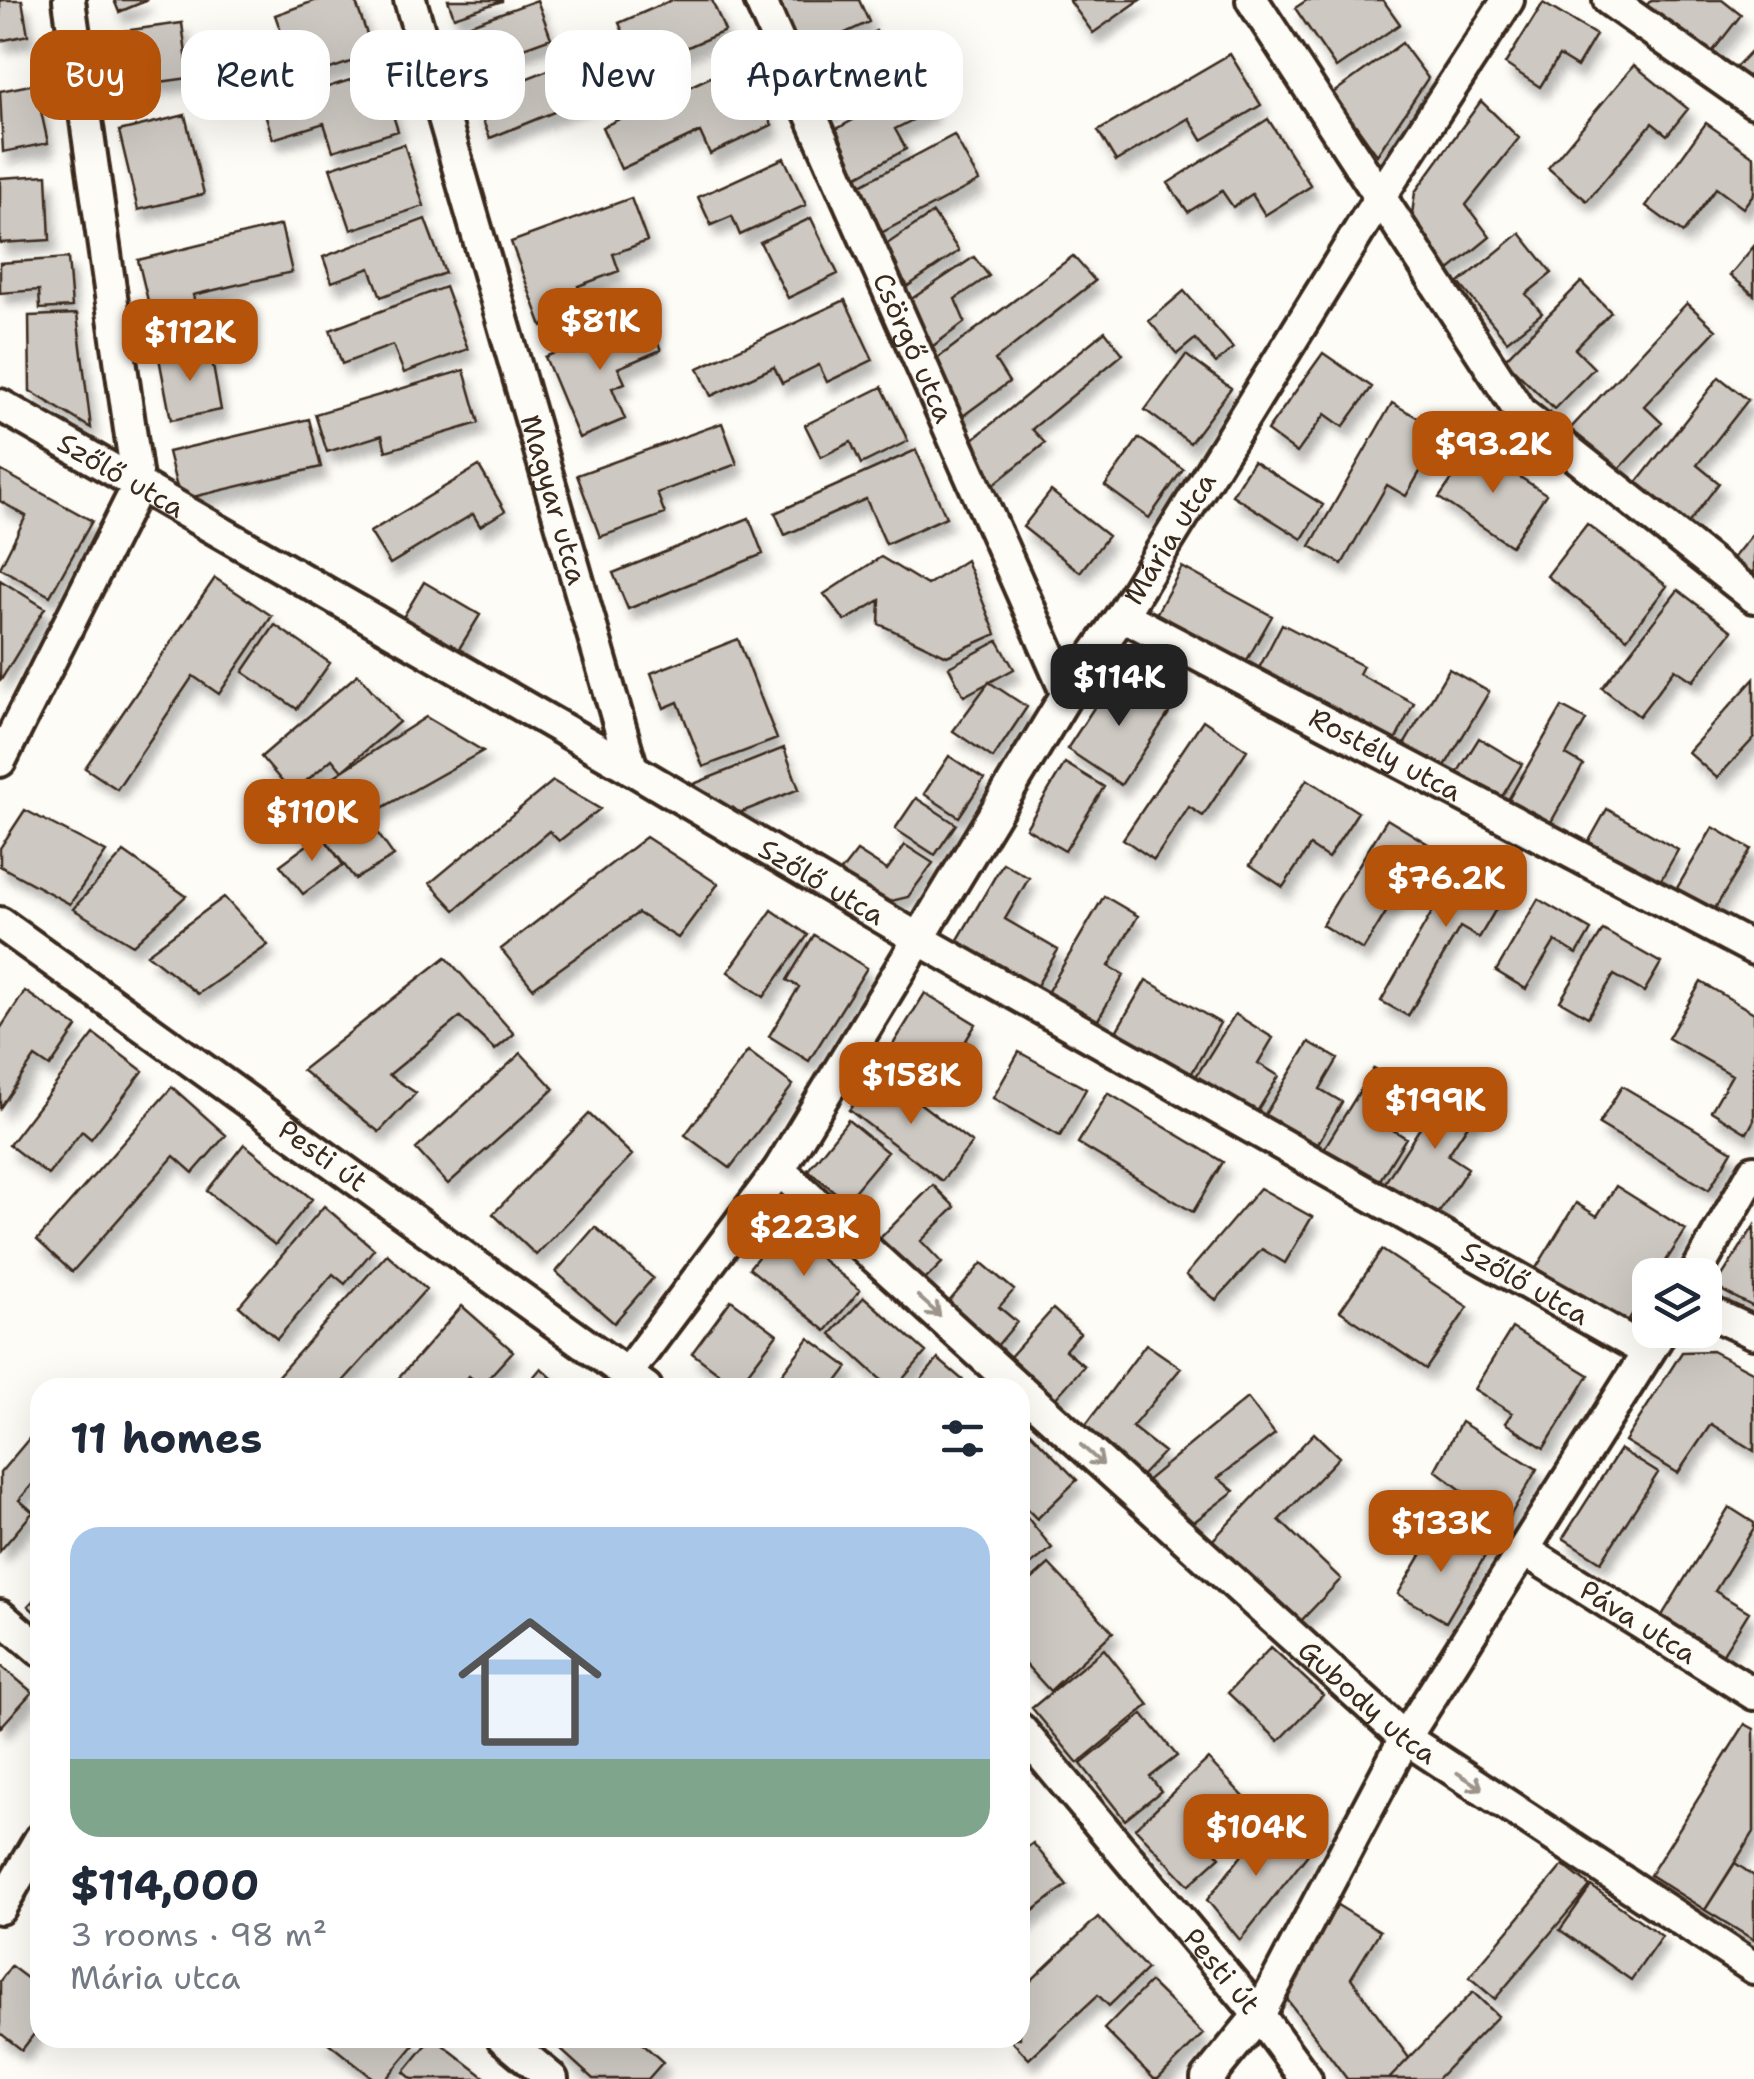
<!DOCTYPE html>
<meta charset="utf-8">
<style>
body{margin:0;font-family:"Shantell Sans",sans-serif;background:#f2f2f3;color:#1f2937;height:100vh;display:flex;flex-direction:column;font-size:38px;white-space:nowrap}
*{box-sizing:border-box;margin:0}
p{font-size:32px;color:#747a83}
.icon{flex:none;width:55px;height:55px;fill:none;stroke:currentColor;stroke-width:2;stroke-linecap:round;stroke-linejoin:round}
.map{position:relative;flex:1;overflow:hidden}
.details{position:absolute;left:30px;top:1378px;width:1000px;height:670px;display:flex;flex-direction:column;background:#fff;border-radius:30px;box-shadow:0 10px 40px #0002}
.details>*{flex:none}
.top-card{position:absolute;left:30px;top:30px;width:1000px;height:90px;display:flex;gap:20px}
.fabs{position:absolute;left:1632px;top:1258px;display:grid;gap:20px}
.fabs a{display:grid;place-items:center;width:90px;height:90px;border-radius:20px;background:#fff;box-shadow:0 10px 40px #0002;font-size:50px}
.price{position:absolute;translate:-50% -85px;padding:0 22px;border-radius:20px;background:#b45309;color:#fff;font-size:32px;line-height:65px;filter:drop-shadow(0 2px 5px #0008)}
.price::after{content:'';position:absolute;left:50%;top:60px;width:30px;height:22px;margin-left:-15px;background:inherit;clip-path:polygon(0 0,100% 0,50% 100%)}
.price.selected{background:#222;color:#fff}
ul{padding:0;list-style:none}
li{display:grid;align-content:center;gap:20px;height:530px;padding:0 40px}
li span{display:grid;place-items:center;height:310px;border-radius:30px;color:#555}
li>.icon{margin-inline-start:auto}
span .icon{width:180px;height:180px;fill:#fffc;stroke-width:1}
li b{font-size:42px}
h2{display:flex;justify-content:space-between;align-items:center;height:120px;padding:0 40px;font-size:42px}
.tag{padding:0 35px;border-radius:30px;background:#fff;box-shadow:0 10px 40px #0002;font-size:35px;line-height:90px}
.tag.selected{background:#b45309;color:#fff}
.map>svg:first-child{display:block}
.building{fill:#cdc8c2;stroke:#3b2a1e;stroke-width:2.5;filter:url(#shadow)}
.lines{fill:none;stroke-linecap:round;stroke-linejoin:round}
.street-casing{stroke:#3b2a1e;stroke-width:38}
.street{stroke:#fdfcf7;stroke-width:30}
.oneway{stroke:#9c938a}
.labels{text-anchor:middle;stroke-width:8;stroke-linejoin:round;paint-order:stroke}
.street-label{font-size:28px;fill:#3b2a1e;stroke:#fdfcf7}
</style>
<div class="map">
<svg width="1754" height="2079" viewBox="0 0 1754 2079">
<defs>
<filter id="shadow"><feDropShadow dx="6" dy="11" stdDeviation="5" flood-color="#0004"/></filter>
</defs>
<rect width="100%" height="100%" fill="#fdfcf7"/>
<filter id="ink" filterUnits="userSpaceOnUse"><feTurbulence type="fractalNoise" baseFrequency=".01" numOctaves="2"/><feDisplacementMap in="SourceGraphic" scale="20" xChannelSelector="R" yChannelSelector="G"/><feConvolveMatrix kernelMatrix="1 2 1 2 8 2 1 2 1" color-interpolation-filters="sRGB"/></filter>
<g filter="url(#ink)">
<path class="building" d="M 0,0 L 22,0 L 28,35 L 0,41 Z
M 114,0 L 148,0 L 119,12 Z
M 317,0 L 355,0 L 374,54 L 298,80 L 275,15 Z
M 448,0 L 502,0 L 502,1 L 454,17 Z
M 537,0 L 551,38 L 471,67 L 457,29 Z
M 672,0 L 712,0 L 725,31 L 658,60 L 652,45 L 632,53 L 619,23 Z
M 773,0 L 859,0 L 869,22 L 798,55 Z
M 1069,0 L 1140,0 L 1093,33 Z
M 1307,0 L 1383,0 L 1400,24 L 1336,68 L 1295,8 Z
M 1651,0 L 1722,0 L 1741,15 L 1709,56 L 1646,6 Z
M 1543,3 L 1596,35 L 1577,67 L 1559,56 L 1540,87 L 1505,64 Z
M 182,23 L 189,78 L 116,88 L 108,33 Z
M 876,31 L 891,60 L 868,71 L 876,88 L 827,113 L 805,67 Z
M 1402,43 L 1428,78 L 1377,155 L 1333,93 Z
M 1754,48 L 1754,91 L 1732,71 Z
M 1230,54 L 1261,105 L 1202,140 L 1189,118 L 1116,161 L 1098,131 Z
M 571,61 L 586,99 L 490,138 L 474,99 Z
M 743,62 L 772,125 L 710,154 L 700,132 L 621,169 L 602,127 Z
M 1634,65 L 1688,109 L 1667,135 L 1652,123 L 1587,201 L 1548,168 Z
M 379,71 L 398,131 L 333,151 L 324,123 L 273,139 L 263,107 Z
M 35,84 L 48,143 L 3,152 L 0,91 Z
M 918,85 L 932,110 L 895,129 L 906,149 L 854,178 L 829,133 Z
M 1481,101 L 1519,138 L 1466,205 L 1490,237 L 1447,272 L 1411,222 L 1415,192 Z
M 185,115 L 204,194 L 138,210 L 119,131 Z
M 1268,119 L 1311,186 L 1265,215 L 1252,194 L 1233,207 L 1222,191 L 1188,212 L 1168,183 Z
M 1706,123 L 1754,157 L 1754,193 L 1743,208 L 1716,188 L 1683,233 L 1646,206 Z
M 954,135 L 979,181 L 879,234 L 855,188 Z
M 404,144 L 424,206 L 351,230 L 330,168 Z
M 784,158 L 806,205 L 740,235 L 732,216 L 711,225 L 698,197 Z
M 47,175 L 50,240 L 0,243 L 0,178 Z
M 631,198 L 647,241 L 613,254 L 619,271 L 578,286 L 587,310 L 542,326 L 511,242 Z
M 933,213 L 959,251 L 908,286 L 881,248 Z
M 811,218 L 838,274 L 788,298 L 760,242 Z
M 425,219 L 445,273 L 381,297 L 370,268 L 332,282 L 323,257 Z
M 281,225 L 292,272 L 193,295 L 203,336 L 159,346 L 138,260 Z
M 1520,233 L 1552,273 L 1526,294 L 1542,313 L 1507,341 L 1459,283 Z
M 1754,246 L 1754,295 L 1730,275 Z
M 1073,256 L 1095,281 L 995,360 L 1009,382 L 956,421 L 930,364 Z
M 974,257 L 989,276 L 955,299 L 965,322 L 929,349 L 907,302 Z
M 68,258 L 72,307 L 40,309 L 39,290 L 0,293 L 0,263 Z
M 1581,282 L 1611,312 L 1575,349 L 1594,368 L 1554,409 L 1504,360 Z
M 445,287 L 468,349 L 404,373 L 393,345 L 342,364 L 330,330 Z
M 1184,291 L 1233,348 L 1216,363 L 1195,339 L 1177,354 L 1149,321 Z
M 845,300 L 873,360 L 827,382 L 819,365 L 782,383 L 774,367 L 711,396 L 698,368 Z
M 1687,303 L 1716,330 L 1644,406 L 1662,423 L 1617,471 L 1570,429 Z
M 77,314 L 91,428 L 30,391 L 29,316 Z
M 646,314 L 661,350 L 618,368 L 625,383 L 612,388 L 625,419 L 579,438 L 545,357 Z
M 1105,331 L 1123,354 L 1032,429 L 1045,443 L 988,489 L 967,444 Z
M 210,349 L 221,410 L 171,420 L 159,358 Z
M 1323,353 L 1372,387 L 1343,427 L 1325,414 L 1297,453 L 1267,431 Z
M 1186,355 L 1231,388 L 1190,443 L 1145,410 Z
M 464,370 L 479,423 L 386,451 L 382,435 L 327,452 L 315,414 Z
M 1719,377 L 1748,400 L 1697,465 L 1719,483 L 1687,525 L 1635,485 Z
M 882,387 L 908,441 L 861,464 L 851,442 L 821,457 L 805,425 Z
M 1392,403 L 1443,432 L 1406,496 L 1387,485 L 1342,564 L 1310,546 Z
M 309,419 L 321,467 L 180,500 L 168,452 Z
M 722,423 L 737,464 L 657,493 L 665,514 L 600,537 L 577,475 Z
M 1139,438 L 1183,469 L 1149,518 L 1105,486 Z
M 1474,447 L 1546,494 L 1511,546 L 1439,498 Z
M 916,450 L 946,517 L 886,544 L 866,499 L 785,535 L 775,513 Z
M 1253,461 L 1323,505 L 1302,539 L 1232,495 Z
M 479,466 L 505,511 L 480,526 L 473,514 L 390,564 L 370,532 Z
M 0,470 L 92,521 L 50,596 L 0,568 L 26,516 L 0,501 Z
M 1051,491 L 1108,536 L 1080,572 L 1023,527 Z
M 749,518 L 763,554 L 628,609 L 613,573 Z
M 1587,524 L 1667,586 L 1627,638 L 1547,576 Z
M 1754,532 L 1754,580 L 1730,562 Z
M 881,557 L 927,585 L 966,560 L 996,634 L 947,656 L 879,624 L 880,600 L 845,621 L 824,594 Z
M 1182,567 L 1272,616 L 1243,667 L 1154,618 Z
M 215,578 L 272,616 L 219,694 L 193,676 L 117,789 L 85,768 Z
M 0,580 L 45,608 L 1,680 L 0,680 Z
M 424,582 L 480,615 L 454,657 L 399,624 Z
M 1678,590 L 1732,631 L 1693,681 L 1675,669 L 1639,716 L 1602,688 Z
M 1282,624 L 1363,666 L 1359,674 L 1414,703 L 1394,743 L 1257,672 Z
M 275,625 L 330,663 L 297,709 L 243,672 Z
M 738,639 L 777,739 L 703,767 L 678,702 L 664,708 L 651,673 Z
M 998,641 L 1014,669 L 964,696 L 949,667 Z
M 1449,669 L 1489,692 L 1442,771 L 1402,748 Z
M 358,674 L 399,722 L 342,771 L 332,759 L 292,793 L 261,757 Z
M 1116,674 L 1171,710 L 1121,785 L 1067,749 Z
M 1754,679 L 1754,738 L 1717,778 L 1688,752 Z
M 989,682 L 1027,707 L 993,758 L 953,731 Z
M 1562,707 L 1586,720 L 1566,755 L 1583,765 L 1546,831 L 1504,807 Z
M 426,717 L 483,751 L 366,817 L 394,856 L 355,879 L 296,801 Z
M 1203,720 L 1247,750 L 1203,816 L 1189,807 L 1154,860 L 1123,839 Z
M 1479,738 L 1522,764 L 1497,805 L 1454,778 Z
M 784,748 L 799,789 L 734,815 L 686,787 Z
M 949,756 L 984,779 L 959,817 L 924,794 Z
M 1065,763 L 1104,787 L 1065,851 L 1026,828 Z
M 1307,779 L 1358,812 L 1328,858 L 1310,846 L 1283,887 L 1250,865 Z
M 553,781 L 600,809 L 559,841 L 549,831 L 455,910 L 430,883 Z
M 916,798 L 956,824 L 935,855 L 895,829 Z
M 1607,809 L 1678,850 L 1655,890 L 1584,850 Z
M 25,810 L 106,852 L 70,904 L 0,866 L 0,848 Z
M 1387,819 L 1428,844 L 1363,950 L 1322,925 Z
M 1713,827 L 1751,849 L 1711,915 L 1674,893 Z
M 322,834 L 343,865 L 303,894 L 280,865 Z
M 646,837 L 718,884 L 678,938 L 638,913 L 533,988 L 501,949 Z
M 905,845 L 933,863 L 908,897 L 875,905 L 835,879 L 857,851 L 887,870 Z
M 124,852 L 186,896 L 133,945 L 73,909 Z
M 1463,858 L 1510,885 L 1479,938 L 1460,927 L 1408,1016 L 1381,1001 Z
M 1003,863 L 1029,878 L 1005,919 L 1058,950 L 1035,989 L 956,943 Z
M 1104,896 L 1138,916 L 1109,966 L 1124,975 L 1095,1025 L 1045,996 Z
M 224,897 L 268,945 L 198,994 L 147,954 Z
M 1538,899 L 1591,930 L 1577,954 L 1555,941 L 1526,989 L 1496,971 Z
M 772,910 L 808,935 L 764,997 L 728,972 Z
M 1603,930 L 1661,963 L 1644,992 L 1614,975 L 1588,1017 L 1560,1001 Z
M 814,935 L 867,968 L 809,1061 L 769,1036 L 799,987 L 787,980 Z
M 446,957 L 514,1034 L 495,1050 L 460,1017 L 389,1075 L 416,1093 L 379,1132 L 302,1070 Z
M 1146,980 L 1220,1023 L 1189,1078 L 1114,1035 Z
M 1701,982 L 1754,1013 L 1754,1120 L 1747,1133 L 1711,1111 L 1732,1075 L 1668,1038 Z
M 25,991 L 77,1027 L 50,1067 L 35,1057 L 0,1108 L 0,1029 Z
M 925,993 L 976,1024 L 934,1093 L 882,1062 Z
M 1235,1014 L 1273,1038 L 1258,1063 L 1279,1076 L 1255,1115 L 1195,1078 Z
M 94,1034 L 143,1071 L 91,1139 L 82,1131 L 48,1175 L 9,1145 Z
M 1309,1042 L 1338,1059 L 1320,1089 L 1342,1102 L 1316,1147 L 1264,1116 Z
M 748,1051 L 793,1085 L 730,1168 L 685,1135 Z
M 1019,1052 L 1086,1089 L 1060,1136 L 993,1098 Z
M 521,1053 L 554,1089 L 448,1184 L 416,1149 Z
M 1374,1068 L 1400,1083 L 1377,1120 L 1406,1138 L 1378,1183 L 1323,1150 Z
M 879,1072 L 972,1143 L 942,1181 L 849,1110 Z
M 1450,1081 L 1483,1102 L 1448,1155 L 1468,1168 L 1436,1217 L 1384,1184 Z
M 1622,1086 L 1732,1151 L 1709,1190 L 1599,1124 Z
M 172,1087 L 226,1135 L 193,1173 L 174,1156 L 72,1272 L 37,1240 Z
M 1108,1093 L 1223,1162 L 1193,1212 L 1078,1143 Z
M 589,1114 L 632,1155 L 536,1255 L 493,1214 Z
M 848,1120 L 887,1152 L 846,1201 L 808,1170 Z
M 244,1144 L 312,1199 L 275,1245 L 207,1191 Z
M 933,1185 L 955,1207 L 921,1241 L 942,1263 L 922,1283 L 878,1240 Z
M 1616,1186 L 1686,1230 L 1657,1275 L 1650,1275 L 1650,1287 L 1626,1324 L 1536,1268 L 1576,1203 L 1597,1216 Z
M 1260,1188 L 1312,1217 L 1285,1263 L 1262,1249 L 1216,1300 L 1186,1275 Z
M 324,1206 L 374,1249 L 345,1284 L 333,1274 L 277,1339 L 239,1306 Z
M 1754,1226 L 1754,1307 L 1715,1287 Z
M 595,1227 L 653,1278 L 614,1323 L 556,1272 Z
M 782,1227 L 860,1290 L 826,1331 L 749,1268 Z
M 1382,1250 L 1468,1307 L 1426,1369 L 1340,1311 Z
M 387,1254 L 426,1289 L 337,1388 L 267,1388 Z
M 982,1263 L 1014,1290 L 999,1307 L 1017,1322 L 996,1347 L 946,1305 Z
M 864,1297 L 926,1352 L 895,1388 L 890,1388 L 831,1334 Z
M 731,1300 L 777,1334 L 737,1387 L 692,1353 Z
M 462,1306 L 513,1351 L 481,1386 L 469,1376 L 460,1388 L 390,1388 Z
M 1053,1309 L 1080,1333 L 1065,1350 L 1084,1366 L 1054,1400 L 1008,1359 Z
M 1512,1328 L 1589,1375 L 1544,1448 L 1505,1423 L 1512,1413 L 1474,1389 Z
M 809,1338 L 848,1367 L 832,1388 L 771,1388 Z
M 1146,1344 L 1181,1368 L 1132,1427 L 1164,1452 L 1137,1480 L 1082,1430 Z
M 1712,1351 L 1754,1373 L 1754,1451 L 1711,1424 L 1678,1473 L 1625,1441 L 1682,1352 Z
M 938,1359 L 972,1388 L 914,1388 Z
M 541,1368 L 563,1388 L 524,1388 Z
M 1247,1398 L 1275,1434 L 1218,1478 L 1234,1491 L 1190,1525 L 1145,1482 Z
M 1461,1422 L 1537,1469 L 1490,1551 L 1451,1525 L 1468,1495 L 1435,1470 Z
M 1021,1423 L 1077,1480 L 1037,1519 L 1020,1502 Z
M 38,1428 L 40,1475 L 19,1500 L 33,1512 L 0,1551 L 0,1473 Z
M 1314,1433 L 1339,1457 L 1279,1520 L 1341,1579 L 1297,1625 L 1210,1543 Z
M 1620,1449 L 1658,1473 L 1601,1562 L 1563,1538 Z
M 1729,1507 L 1754,1523 L 1754,1528 L 1715,1591 L 1749,1612 L 1722,1655 L 1661,1617 Z
M 1027,1517 L 1052,1548 L 1020,1573 L 1020,1522 Z
M 1437,1528 L 1485,1556 L 1446,1622 L 1398,1594 Z
M 1049,1564 L 1113,1632 L 1050,1691 L 1020,1658 L 1020,1590 Z
M 40,1593 L 40,1617 L 28,1606 Z
M 1271,1647 L 1323,1695 L 1279,1741 L 1228,1693 Z
M 1104,1649 L 1149,1705 L 1078,1763 L 1032,1708 Z
M 0,1665 L 32,1692 L 0,1728 Z
M 1143,1714 L 1177,1756 L 1150,1777 L 1161,1791 L 1125,1820 L 1081,1764 Z
M 1745,1724 L 1754,1729 L 1754,1832 L 1705,1910 L 1650,1875 Z
M 1208,1759 L 1244,1797 L 1201,1837 L 1220,1857 L 1189,1885 L 1135,1828 Z
M 1268,1822 L 1309,1853 L 1240,1940 L 1207,1900 Z
M 1033,1843 L 1067,1885 L 1020,1921 L 1020,1853 Z
M 1735,1863 L 1754,1876 L 1754,1940 L 1705,1910 Z
M 1563,1865 L 1590,1886 L 1495,1999 L 1469,1977 Z
M 1591,1886 L 1662,1936 L 1631,1980 L 1560,1930 Z
M 1334,1903 L 1380,1931 L 1351,1978 L 1409,2058 L 1389,2079 L 1347,2079 L 1280,1990 Z
M 1098,1917 L 1147,1969 L 1109,2006 L 1098,1995 L 1029,2059 L 1009,2038 L 1020,2038 L 1020,1991 Z
M 11,1966 L 40,1988 L 40,2026 L 22,2050 L 0,2033 L 0,1981 Z
M 1150,1982 L 1203,2034 L 1158,2079 L 1154,2079 L 1104,2029 Z
M 1473,1992 L 1498,2016 L 1437,2079 L 1389,2079 Z
M 322,2038 L 420,2038 L 386,2079 L 374,2079 Z
M 432,2038 L 434,2038 L 487,2079 L 412,2079 L 404,2072 Z
M 571,2038 L 636,2038 L 663,2062 L 648,2079 L 593,2079 L 560,2049 Z"/>
<g class="lines">
<g class="street-casing">
<g id="street">
<path id="s1" d="M 410,0 L 632,769"/>
<path id="s2" d="M 760,0 L 1067,694"/>
<path d="M 1252,0 L 1520,412 L 1754,597"/>
<path d="M 1609,0 L 1754,102"/>
<path id="s3" d="M 0,405 L 632,769 L 917,938 L 1648,1352"/>
<path id="s4" d="M 1122,615 L 1754,949"/>
<path d="M 0,761 L 138,486 L 69,0"/>
<path id="s5" d="M 0,923 L 646,1388"/>
<path d="M 779,1170 L 1018,1388"/>
<path d="M 1695,1275 L 1754,1171"/>
<path d="M 1705,1310 L 1754,1333"/>
<path id="s6" d="M 628,1372 L 779,1170 L 1067,694 L 1122,615 L 1380,197 L 1508,0"/>
<path id="s7" d="M 1020,1389 L 1405,1738 L 1754,1968"/>
<path id="s8" d="M 1524,1550 L 1754,1694"/>
<path d="M 0,1616 L 40,1650"/>
<path id="s9" d="M 1020,1729 L 1259,2015 L 1306,2079"/>
<path d="M 0,1908 L 40,1839"/>
<path d="M 503,2038 L 552,2079"/>
<path d="M 1207,2079 L 1259,2015 L 1405,1738 L 1662,1330"/>
</g>
</g>
<use href="#street" class="street"/>
</g>
<defs><path id="oneway-shaft" d="M-6 0H5M1.5-3L5.5 0L1.5 3" fill="none" stroke-width="1.6" stroke-linecap="round" stroke-linejoin="round" transform="scale(2.5)"/></defs>
<g class="oneway">
<use href="#oneway-shaft" transform="translate(929 1306) rotate(42)"/>
<use href="#oneway-shaft" transform="translate(1092 1455) rotate(42)"/>
<use href="#oneway-shaft" transform="translate(1470 1781) rotate(33)"/>
</g>
</g>
<g class="labels">
<g class="street-label">
<text dy="10" stroke="none"><textPath href="#s2" startOffset="380">Csörgő utca</textPath></text>
<text dy="10" stroke="none"><textPath href="#s3" startOffset="140">Szőlő utca</textPath></text>
<text dy="10" stroke="none"><textPath href="#s1" startOffset="520">Magyar utca</textPath></text>
<text dy="10" stroke="none"><textPath href="#s6" startOffset="995">Mária utca</textPath></text>
<text dy="10" stroke="none"><textPath href="#s4" startOffset="298">Rostély utca</textPath></text>
<text dy="10" stroke="none"><textPath href="#s3" startOffset="950">Szőlő utca</textPath></text>
<text dy="10" stroke="none"><textPath href="#s5" startOffset="398">Pesti út</textPath></text>
<text dy="10" stroke="none"><textPath href="#s3" startOffset="1760">Szőlő utca</textPath></text>
<text dy="10" stroke="none"><textPath href="#s8" startOffset="135">Páva utca</textPath></text>
<text dy="10" stroke="none"><textPath href="#s7" startOffset="468">Gubody utca</textPath></text>
<text dy="10" stroke="none"><textPath href="#s9" startOffset="315">Pesti út</textPath></text>
</g>
</g>
</svg>
<div class="fabs">
<a><svg class="icon" aria-label="layers" viewBox="0 0 24 24"><path d="M12 4l9 5-9 5-9-5zM3 14l9 5 9-5"/></svg></a>
</div>
<b class="price" style="left:600px;top:373px">$81K</b>
<b class="price" style="left:190px;top:384px">$112K</b>
<b class="price" style="left:1493px;top:496px">$93.2K</b>
<b class="price selected" style="left:1119px;top:729px">$114K</b>
<b class="price" style="left:312px;top:864px">$110K</b>
<b class="price" style="left:1446px;top:930px">$76.2K</b>
<b class="price" style="left:911px;top:1127px">$158K</b>
<b class="price" style="left:1435px;top:1152px">$199K</b>
<b class="price" style="left:804px;top:1279px">$223K</b>
<b class="price" style="left:1441px;top:1575px">$133K</b>
<b class="price" style="left:1256px;top:1879px">$104K</b>
<div class="top-card">
<a class="tag selected">Buy</a>
<a class="tag">Rent</a>
<a class="tag">Filters</a>
<a class="tag">New</a>
<a class="tag">Apartment</a>
</div>
<section class="details">
<h2>11 homes<svg class="icon" aria-label="filters" viewBox="0 0 24 24"><path d="M4 7h16M4 17h16"/><circle cx="9" cy="7" r="2"/><circle cx="15" cy="17" r="2"/></svg></h2>
<ul>
<li><span style="background:linear-gradient(#a9c7e8 75%,#7fa58c 0)"><svg class="icon" aria-label="home" viewBox="0 0 24 24"><path d="M3 11l9-7 9 7M6 9v11h12V9"/></svg></span><div><b>$114,000</b><p>3 rooms · 98 m²</p><p>Mária utca</p></div></li>
</ul>
</section>
</div>
